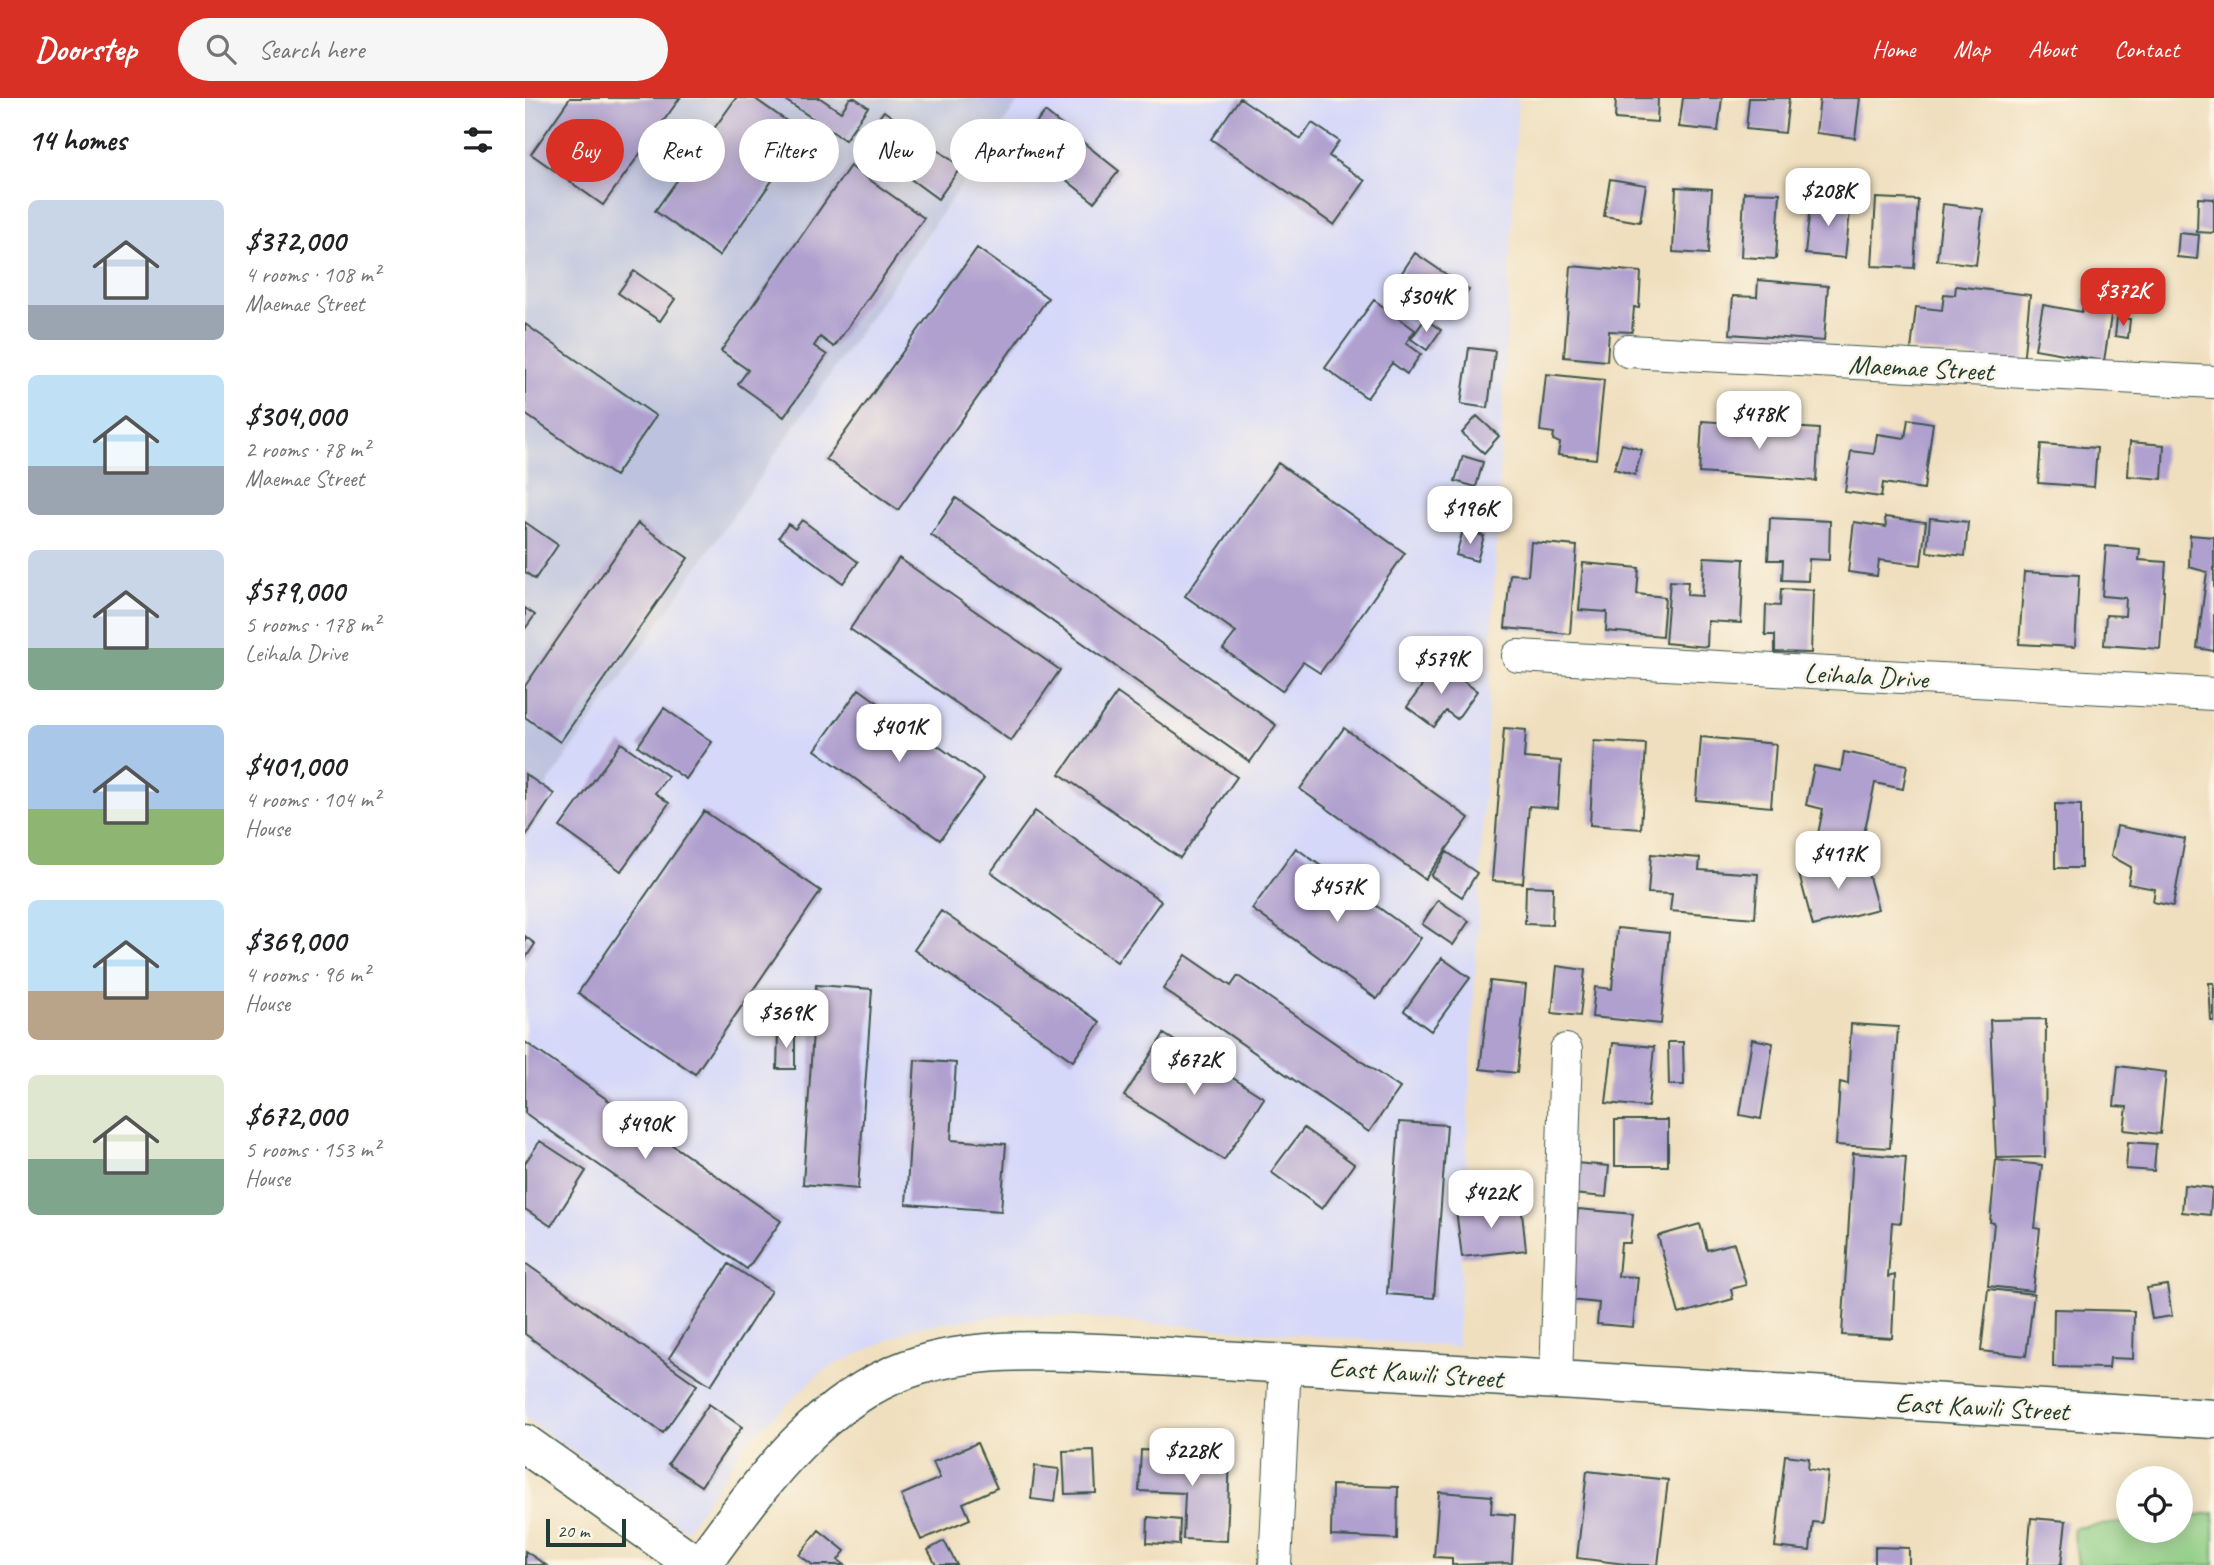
<!DOCTYPE html>
<meta charset="utf-8">
<style>
body{margin:0;font-family:Caveat,sans-serif;background:#f6f6f6;color:#202124;height:100vh;display:flex;flex-direction:column;font-size:26px;white-space:nowrap}
*{box-sizing:border-box;margin:0}
p{font-size:23px;color:#757577}
.icon{flex:none;width:38px;height:38px;fill:none;stroke:currentColor;stroke-width:2;stroke-linecap:round;stroke-linejoin:round}
.map{position:relative;flex:1;overflow:hidden}
.side{display:flex;flex-direction:column;background:#fff;width:525px}
.side>*{flex:none}
.guide{position:absolute;left:21px;top:21px;width:665px;height:63px;display:flex;gap:14px}
.controls{position:absolute;left:1591px;top:1368px;display:grid;gap:14px}
.controls a{display:grid;place-items:center;width:77px;height:77px;border-radius:50%;background:#fff;box-shadow:0 4px 18px #0003;font-size:35px}
.scale{position:absolute;left:21px;bottom:18px;width:80px;box-sizing:border-box;padding-left:7px;border:4px solid #1f3d34;border-top:0;font-size:19px;line-height:24px;white-space:nowrap;color:#1f3d34;-webkit-text-stroke:5px #fcf5e5;paint-order:stroke}
.price{position:absolute;translate:-50% -60px;padding:0 16px;border-radius:14px;background:#fff;color:#222;font-size:23px;line-height:46px;filter:drop-shadow(0 2px 4px #0008)}
.price::after{content:'';position:absolute;left:50%;top:42px;width:21px;height:16px;margin-left:-10px;background:inherit;clip-path:polygon(0 0,100% 0,50% 100%)}
.price.on{background:#d93025;color:#fff}
ul{padding:0;list-style:none}
li{display:flex;align-items:center;gap:21px;height:175px;padding:0 28px}
li span{display:grid;place-items:center;flex:none;width:196px;height:140px;border-radius:10px;color:#555}
li>.icon{margin-inline-start:auto}
span .icon{width:84px;height:84px;fill:#fffc;stroke-width:1}
li b{font-size:30px}
h2{display:flex;justify-content:space-between;align-items:center;height:84px;padding:0 28px;font-size:30px}
.pill{padding:0 24px;border-radius:32px;background:#fff;box-shadow:0 4px 18px #0003;font-size:24px;line-height:63px}
.pill.on{background:#d93025;color:#fff}
header{display:flex;align-items:center;gap:42px;box-sizing:border-box;height:98px;padding:0 35px;background:#d93025;color:#fff}
header strong{font-size:33px}
nav{display:flex;gap:38px;margin-inline-start:auto;font-size:24px}
.search{width:490px;height:63px;background:#f6f6f6;display:flex;align-items:center;gap:18px;box-sizing:border-box;padding:0 24px;border-radius:38px;color:#757577;font-size:26px}
main{display:flex;flex:1;min-height:0}
.map>svg:first-child{display:block}
.built{fill:#d5d8f9}
.industrial{fill:#bdc3de}
.green{fill:#8fce85;stroke:#57865c;stroke-width:2}
.building{fill:#b0a0cf}
.lines{fill:none;stroke-linecap:round;stroke-linejoin:round}
.street-casing{stroke:#3e5549;stroke-width:34}
.secondary-casing{stroke:#3e5549;stroke-width:41}
.street{stroke:#fff;stroke-width:32}
.secondary{stroke:#fff;stroke-width:38}
.labels{text-anchor:middle;stroke-width:5;stroke-linejoin:round;paint-order:stroke}
.street-label{font-size:28px;fill:#1f3d34;stroke:#fcf5e5}
</style>
<header>
<strong>Doorstep</strong>
<div class="search"><svg class="icon" aria-label="search" viewBox="0 0 24 24"><circle cx="10" cy="10" r="6"/><path d="M15 15l6 6"/></svg>Search here</div>
<nav><a>Home</a><a>Map</a><a>About</a><a>Contact</a></nav>
</header>
<main>
<section class="side">
<h2>14 homes<svg class="icon" aria-label="filters" viewBox="0 0 24 24"><path d="M4 7h16M4 17h16"/><circle cx="9" cy="7" r="2"/><circle cx="15" cy="17" r="2"/></svg></h2>
<ul>
<li><span style="background:linear-gradient(#c9d6e8 75%,#9aa5b1 0)"><svg class="icon" aria-label="home" viewBox="0 0 24 24"><path d="M3 11l9-7 9 7M6 9v11h12V9"/></svg></span><div><b>$372,000</b><p>4 rooms · 108 m²</p><p>Maemae Street</p></div></li>
<li><span style="background:linear-gradient(#bfe0f5 65%,#9aa5b1 0)"><svg class="icon" aria-label="home" viewBox="0 0 24 24"><path d="M3 11l9-7 9 7M6 9v11h12V9"/></svg></span><div><b>$304,000</b><p>2 rooms · 78 m²</p><p>Maemae Street</p></div></li>
<li><span style="background:linear-gradient(#c9d6e8 70%,#7fa58c 0)"><svg class="icon" aria-label="home" viewBox="0 0 24 24"><path d="M3 11l9-7 9 7M6 9v11h12V9"/></svg></span><div><b>$579,000</b><p>5 rooms · 178 m²</p><p>Leihala Drive</p></div></li>
<li><span style="background:linear-gradient(#a9c7e8 60%,#8fb573 0)"><svg class="icon" aria-label="home" viewBox="0 0 24 24"><path d="M3 11l9-7 9 7M6 9v11h12V9"/></svg></span><div><b>$401,000</b><p>4 rooms · 104 m²</p><p>House</p></div></li>
<li><span style="background:linear-gradient(#bfe0f5 65%,#b9a48a 0)"><svg class="icon" aria-label="home" viewBox="0 0 24 24"><path d="M3 11l9-7 9 7M6 9v11h12V9"/></svg></span><div><b>$369,000</b><p>4 rooms · 96 m²</p><p>House</p></div></li>
<li><span style="background:linear-gradient(#dfe7d0 60%,#7fa58c 0)"><svg class="icon" aria-label="home" viewBox="0 0 24 24"><path d="M3 11l9-7 9 7M6 9v11h12V9"/></svg></span><div><b>$672,000</b><p>5 rooms · 153 m²</p><p>House</p></div></li>
</ul>
</section>
<div class="map">
<svg width="1689" height="1467" viewBox="0 0 1689 1467">
<rect width="100%" height="100%" fill="#fcf5e5"/>
<filter id="ink" filterUnits="userSpaceOnUse"><feTurbulence type="fractalNoise" baseFrequency=".0143" numOctaves="2"/><feDisplacementMap in="SourceGraphic" scale="14" xChannelSelector="R" yChannelSelector="G"/><feConvolveMatrix kernelMatrix="1 2 1 2 8 2 1 2 1" color-interpolation-filters="sRGB"/></filter>
<filter id="wash" filterUnits="userSpaceOnUse"><feTurbulence type="fractalNoise" baseFrequency=".00686" numOctaves="4" result="noise"/><feDisplacementMap in="SourceGraphic" scale="28" xChannelSelector="R" yChannelSelector="G"/><feGaussianBlur stdDeviation="1.57" result="paint"/><feColorMatrix in="noise" values="0 0 0 0 0 0 0 0 0 0 0 0 0 0 0 0 0 1.4 0 .05"/><feComposite in="paint" operator="in"/></filter>
<g filter="url(#wash)">
<rect width="100%" height="100%" fill="#efdfbe"/>
<path class="built" d="M 496,0 L 993,0 L 932,1249 L 494,1215 L 391,1229 L 297,1273 L 222,1344 L 161,1432 L 0,1320 L 0,719 Z"/>
<path class="industrial" d="M 0,0 L 496,0 L 0,719 Z"/>
<path class="green" d="M 1689,1415 L 1689,1467 L 1553,1467 L 1548,1430 L 1603,1424 L 1603,1433 L 1656,1433 L 1656,1419 Z"/>
<g id="blocks">
<path class="building" d="M 45,0 L 155,0 L 78,107 L 6,56 Z
M 211,0 L 229,0 L 280,36 L 194,158 L 130,113 Z
M 257,0 L 295,0 L 316,14 L 325,0 L 330,0 L 343,9 L 320,42 Z
M 715,0 L 776,41 L 787,25 L 814,43 L 804,58 L 840,83 L 809,127 L 686,41 Z
M 1091,0 L 1133,0 L 1132,24 L 1090,21 Z
M 1158,0 L 1197,0 L 1193,33 L 1154,29 Z
M 1224,0 L 1264,0 L 1260,35 L 1221,31 Z
M 1295,0 L 1335,0 L 1330,40 L 1291,35 Z
M 359,13 L 436,69 L 413,101 L 335,44 Z
M 520,14 L 594,73 L 569,104 L 495,45 Z
M 325,68 L 399,120 L 309,249 L 295,239 L 289,248 L 302,257 L 259,319 L 213,286 L 223,272 L 196,253 Z
M 1085,81 L 1121,87 L 1115,124 L 1079,118 Z
M 1151,89 L 1187,91 L 1183,156 L 1148,154 Z
M 1219,94 L 1255,95 L 1251,161 L 1216,159 Z
M 1286,100 L 1326,104 L 1320,160 L 1280,156 Z
M 1351,100 L 1393,102 L 1389,170 L 1347,168 Z
M 1673,100 L 1689,101 L 1689,135 L 1672,134 Z
M 1418,106 L 1458,111 L 1451,167 L 1412,162 Z
M 1654,135 L 1674,137 L 1672,161 L 1652,159 Z
M 452,150 L 523,200 L 373,412 L 301,361 Z
M 890,155 L 944,192 L 924,221 L 870,185 Z
M 1046,168 L 1116,174 L 1114,210 L 1109,209 L 1107,234 L 1084,233 L 1082,263 L 1039,259 Z
M 109,173 L 150,201 L 135,223 L 93,195 Z
M 1233,182 L 1303,188 L 1299,243 L 1205,236 L 1208,198 L 1232,199 Z
M 1431,188 L 1505,197 L 1498,265 L 1386,252 L 1391,209 L 1417,212 L 1419,196 L 1430,197 Z
M 1559,200 L 1588,205 L 1579,263 L 1510,251 L 1518,207 L 1557,214 Z
M 849,202 L 890,232 L 881,245 L 896,256 L 882,276 L 867,265 L 842,300 L 800,270 Z
M 1592,220 L 1605,221 L 1603,240 L 1590,238 Z
M 900,221 L 916,232 L 902,252 L 886,241 Z
M 0,226 L 131,318 L 90,378 L 0,316 Z
M 944,250 L 970,253 L 963,310 L 936,306 Z
M 1021,276 L 1079,282 L 1071,361 L 1033,357 L 1035,345 L 1028,342 L 1029,335 L 1015,333 Z
M 952,318 L 974,338 L 959,355 L 937,335 Z
M 1383,321 L 1408,325 L 1399,391 L 1358,385 L 1356,399 L 1320,394 L 1326,353 L 1349,356 L 1352,336 L 1380,340 Z
M 1177,323 L 1294,331 L 1291,383 L 1174,375 Z
M 1605,344 L 1639,347 L 1637,381 L 1603,378 Z
M 1097,346 L 1117,352 L 1110,377 L 1089,371 Z
M 1516,346 L 1572,350 L 1569,389 L 1513,385 Z
M 938,358 L 958,364 L 951,389 L 930,383 Z
M 753,365 L 880,455 L 795,575 L 778,564 L 757,593 L 698,551 L 711,534 L 660,498 Z
M 431,400 L 751,627 L 725,664 L 406,437 Z
M 1360,419 L 1401,424 L 1396,467 L 1354,462 L 1352,478 L 1323,474 L 1329,424 L 1361,429 Z
M 1245,420 L 1305,423 L 1304,462 L 1284,461 L 1283,483 L 1257,482 L 1258,462 L 1243,462 Z
M 1405,420 L 1443,424 L 1440,458 L 1402,454 Z
M 277,422 L 333,464 L 318,485 L 254,439 L 263,426 L 270,431 Z
M 0,424 L 33,447 L 10,481 L 0,474 Z
M 113,425 L 163,460 L 35,644 L 0,619 L 0,588 Z
M 938,432 L 959,438 L 952,463 L 931,457 Z
M 1665,437 L 1689,439 L 1689,553 L 1672,550 L 1682,474 L 1664,469 Z
M 1006,444 L 1052,448 L 1045,536 L 980,530 L 985,476 L 1003,477 Z
M 1581,448 L 1615,451 L 1614,462 L 1641,464 L 1635,551 L 1579,547 L 1581,517 L 1600,518 L 1601,500 L 1577,498 Z
M 1179,459 L 1219,461 L 1216,525 L 1183,523 L 1182,549 L 1140,545 L 1145,483 L 1163,484 L 1162,497 L 1177,498 Z
M 374,460 L 535,572 L 486,643 L 325,531 Z
M 1058,465 L 1114,470 L 1112,496 L 1140,499 L 1137,538 L 1081,533 L 1082,514 L 1054,512 Z
M 1499,474 L 1554,477 L 1550,549 L 1494,546 Z
M 1256,491 L 1288,492 L 1286,555 L 1250,554 L 1250,537 L 1240,537 L 1241,507 L 1255,508 Z
M 0,510 L 10,517 L 0,531 Z
M 913,565 L 952,593 L 932,621 L 921,613 L 909,629 L 882,609 Z
M 334,591 L 459,681 L 415,742 L 290,652 Z
M 592,595 L 712,679 L 655,760 L 535,676 Z
M 139,610 L 187,644 L 161,681 L 113,648 Z
M 819,630 L 944,720 L 900,781 L 775,691 Z
M 979,630 L 1001,632 L 999,660 L 1036,663 L 1033,710 L 1004,708 L 998,785 L 967,783 Z
M 1176,639 L 1251,646 L 1246,709 L 1171,702 Z
M 1069,643 L 1121,646 L 1116,731 L 1065,727 Z
M 96,645 L 143,678 L 130,695 L 144,705 L 96,773 L 35,729 Z
M 1319,654 L 1382,667 L 1378,691 L 1350,685 L 1337,745 L 1293,736 L 1298,711 L 1281,707 L 1289,668 L 1316,673 Z
M 0,676 L 29,696 L 0,739 Z
M 1530,706 L 1556,707 L 1556,770 L 1530,770 Z
M 179,713 L 296,793 L 170,976 L 53,895 Z
M 510,713 L 636,803 L 592,864 L 466,774 Z
M 1592,728 L 1660,741 L 1648,808 L 1628,804 L 1630,791 L 1603,786 L 1606,769 L 1586,758 Z
M 771,750 L 896,840 L 852,901 L 727,811 Z
M 922,754 L 952,775 L 937,799 L 906,778 Z
M 1126,756 L 1175,760 L 1174,772 L 1233,776 L 1230,820 L 1145,813 L 1147,796 L 1123,795 Z
M 1338,758 L 1353,811 L 1288,828 L 1274,776 Z
M 1001,788 L 1028,789 L 1027,827 L 1000,826 Z
M 913,802 L 944,823 L 928,847 L 897,826 Z
M 416,813 L 575,924 L 548,963 L 389,852 Z
M 1092,830 L 1144,835 L 1136,926 L 1067,919 L 1070,889 L 1087,891 Z
M 0,838 L 10,846 L 0,861 Z
M 661,857 L 706,888 L 713,878 L 875,990 L 844,1034 L 638,891 Z
M 917,860 L 945,880 L 906,933 L 879,913 Z
M 1032,868 L 1060,872 L 1055,918 L 1027,915 Z
M 965,883 L 1001,887 L 992,975 L 955,971 Z
M 1684,885 L 1689,885 L 1689,923 L 1686,923 Z
M 291,887 L 347,891 L 333,1091 L 278,1086 Z
M 1521,921 L 1520,1059 L 1471,1060 L 1465,922 Z
M 1326,926 L 1373,929 L 1365,1050 L 1311,1047 L 1315,984 L 1323,986 Z
M 253,933 L 270,934 L 270,971 L 252,971 Z
M 639,936 L 739,1000 L 699,1062 L 599,998 Z
M 1227,941 L 1248,945 L 1236,1021 L 1215,1017 Z
M 0,944 L 256,1123 L 222,1171 L 0,1015 Z
M 1143,944 L 1158,944 L 1159,987 L 1144,987 Z
M 1088,945 L 1129,949 L 1123,1009 L 1081,1005 Z
M 390,962 L 431,965 L 426,1042 L 481,1046 L 476,1113 L 381,1106 Z
M 1593,968 L 1641,974 L 1635,1036 L 1599,1032 L 1602,1009 L 1589,1008 Z
M 1090,1022 L 1143,1022 L 1143,1068 L 1090,1068 Z
M 874,1024 L 922,1027 L 909,1200 L 862,1196 Z
M 779,1030 L 829,1066 L 797,1111 L 746,1074 Z
M 15,1043 L 61,1073 L 26,1128 L 0,1111 L 0,1065 Z
M 1603,1044 L 1631,1046 L 1629,1073 L 1601,1071 Z
M 1328,1055 L 1381,1059 L 1376,1125 L 1367,1124 L 1363,1179 L 1370,1177 L 1367,1240 L 1317,1237 Z
M 1471,1062 L 1517,1067 L 1510,1130 L 1515,1131 L 1508,1193 L 1463,1188 L 1469,1125 L 1465,1124 Z
M 1050,1065 L 1084,1068 L 1081,1099 L 1047,1096 Z
M 1659,1087 L 1687,1090 L 1685,1117 L 1657,1114 Z
M 996,1105 L 1001,1152 L 937,1159 L 931,1112 Z
M 1053,1111 L 1108,1116 L 1105,1145 L 1096,1145 L 1093,1178 L 1113,1179 L 1108,1229 L 1072,1226 L 1074,1205 L 1045,1202 Z
M 1175,1126 L 1182,1152 L 1209,1145 L 1221,1187 L 1206,1191 L 1208,1201 L 1154,1216 L 1133,1138 Z
M 0,1165 L 172,1287 L 138,1335 L 0,1236 Z
M 204,1166 L 246,1193 L 186,1287 L 144,1260 Z
M 1642,1187 L 1647,1218 L 1627,1221 L 1622,1190 Z
M 1463,1191 L 1509,1196 L 1501,1258 L 1456,1253 Z
M 1529,1211 L 1609,1213 L 1608,1261 L 1585,1260 L 1584,1270 L 1528,1269 Z
M 184,1306 L 217,1329 L 176,1388 L 143,1366 Z
M 452,1345 L 472,1390 L 438,1405 L 445,1421 L 396,1442 L 376,1397 L 415,1380 L 408,1364 Z
M 569,1352 L 571,1395 L 540,1396 L 538,1353 Z
M 616,1352 L 705,1356 L 702,1443 L 658,1441 L 660,1395 L 614,1393 Z
M 1260,1357 L 1284,1360 L 1283,1371 L 1303,1374 L 1297,1425 L 1288,1424 L 1285,1453 L 1250,1449 Z
M 510,1368 L 534,1371 L 530,1404 L 506,1401 Z
M 1062,1373 L 1143,1382 L 1133,1467 L 1108,1467 L 1052,1460 Z
M 807,1387 L 873,1389 L 872,1441 L 806,1438 Z
M 914,1394 L 967,1398 L 966,1415 L 990,1417 L 987,1465 L 927,1467 L 927,1460 L 909,1459 Z
M 623,1419 L 655,1422 L 654,1447 L 622,1445 Z
M 1506,1420 L 1541,1423 L 1536,1467 L 1502,1467 Z
M 294,1432 L 320,1453 L 313,1462 L 320,1467 L 288,1467 L 274,1457 Z
M 419,1443 L 432,1467 L 411,1467 L 403,1452 Z
M 1350,1449 L 1384,1450 L 1384,1467 L 1350,1467 Z
M 0,1453 L 21,1467 L 0,1467 Z"/>
</g>
</g>
<g filter="url(#ink)">
<use href="#blocks" fill-opacity="0" stroke="#3e5549" stroke-width="2"/>
<g class="lines">
<g class="street-casing">
<path id="street" d="M 1103,253 L 1689,284
M 993,558 L 1689,596
M 1031,1283 L 1041,952
M 750,1467 L 760,1266"/>
</g>
<g class="secondary-casing">
<path id="secondary" d="M 0,1346 L 171,1467
M 176,1467 C 232,1391 289,1305 383,1271 C 450,1247 527,1253 598,1256 C 676,1260 753,1266 830,1270 C 1117,1288 1403,1305 1689,1321"/>
</g>
<use href="#street" class="street"/>
<use href="#secondary" class="secondary"/>
</g>
</g>
<g class="labels">
<g class="street-label">
<text transform="translate(1396 269) rotate(3)" y="10">Maemae Street</text>
<text transform="translate(1341 577) rotate(3)" y="10">Leihala Drive</text>
<text transform="translate(891 1274) rotate(4)" y="10">East Kawili Street</text>
<text transform="translate(1457 1308) rotate(3)" y="10">East Kawili Street</text>
</g>
</g>
</svg>
<div class="controls">
<a><svg class="icon" aria-label="locate" viewBox="0 0 24 24"><circle cx="12" cy="12" r="6"/><path d="M12 2v4M12 18v4M2 12h4M18 12h4"/></svg></a>
</div>
<div class="scale">20 m</div>
<b class="price" style="left:1303px;top:130px">$208K</b>
<b class="price on" style="left:1598px;top:230px">$372K</b>
<b class="price" style="left:901px;top:236px">$304K</b>
<b class="price" style="left:1234px;top:353px">$478K</b>
<b class="price" style="left:945px;top:448px">$196K</b>
<b class="price" style="left:916px;top:598px">$579K</b>
<b class="price" style="left:374px;top:666px">$401K</b>
<b class="price" style="left:1313px;top:793px">$417K</b>
<b class="price" style="left:812px;top:826px">$457K</b>
<b class="price" style="left:261px;top:952px">$369K</b>
<b class="price" style="left:669px;top:999px">$672K</b>
<b class="price" style="left:120px;top:1063px">$490K</b>
<b class="price" style="left:966px;top:1132px">$422K</b>
<b class="price" style="left:667px;top:1390px">$228K</b>
<div class="guide">
<a class="pill on">Buy</a>
<a class="pill">Rent</a>
<a class="pill">Filters</a>
<a class="pill">New</a>
<a class="pill">Apartment</a>
</div>
</div>
</main>
